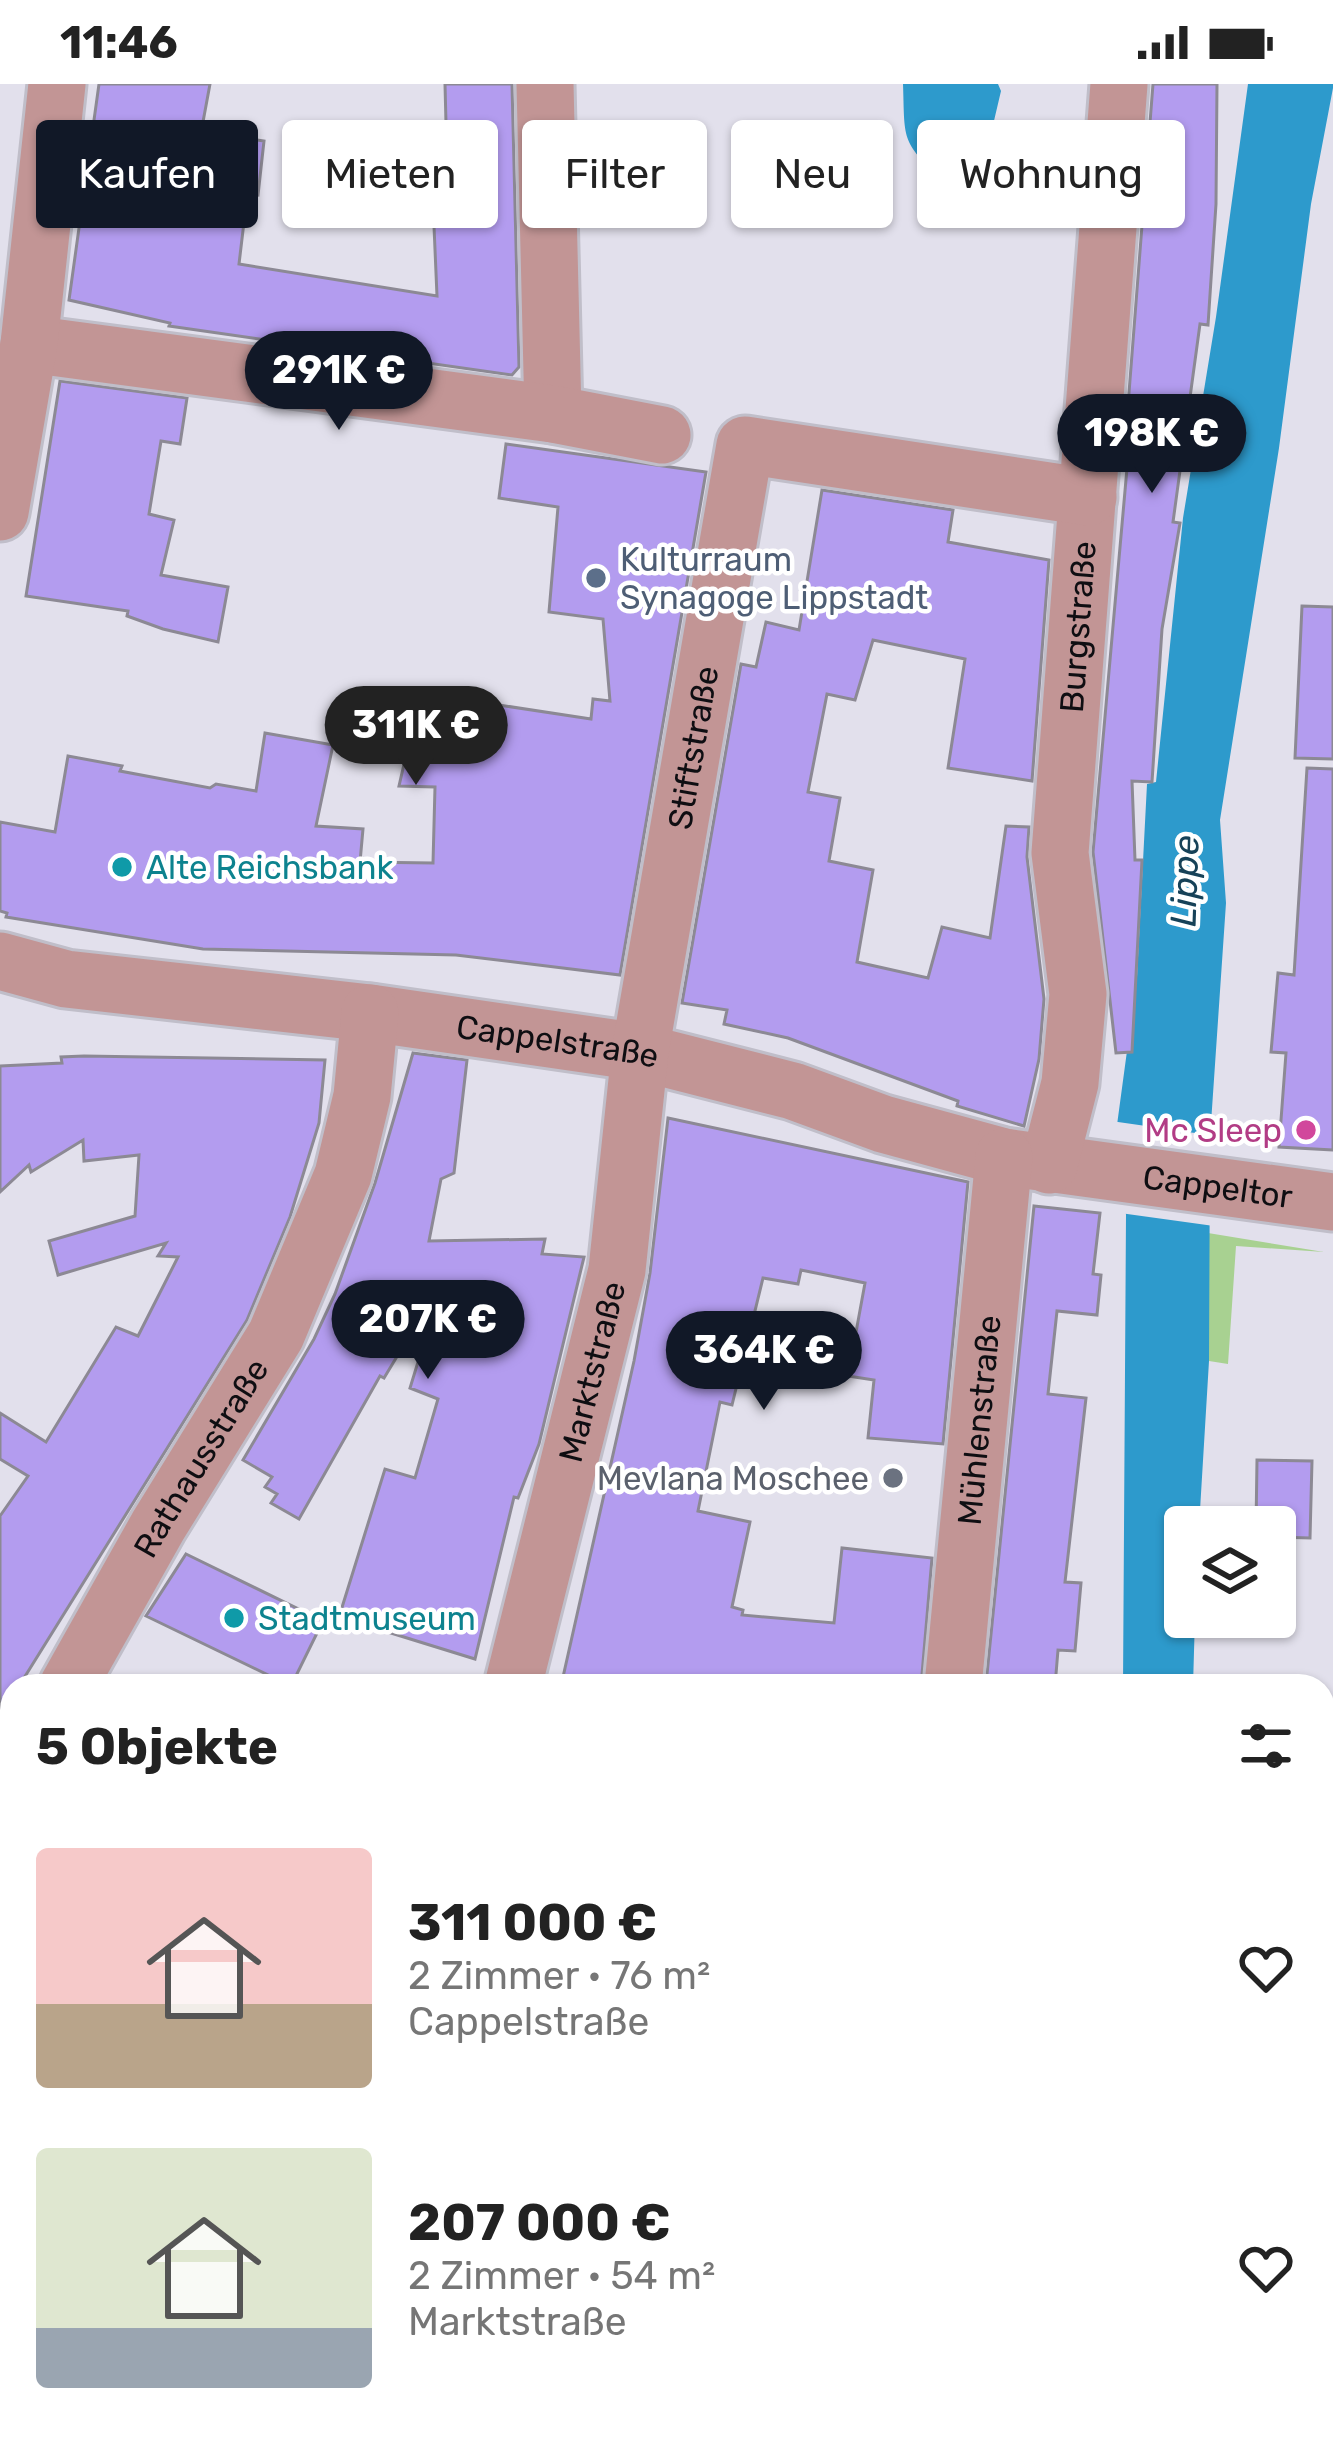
<!DOCTYPE html>
<html lang="de">
<meta charset="utf-8">
<style>
body{margin:0;font-family:Rubik,sans-serif;background:#f6f6f6;color:#222;height:100vh;display:flex;flex-direction:column;font-size:45px;white-space:nowrap}
*{box-sizing:border-box;margin:0}
p{font-size:39px;color:#767676}
.icon{flex:none;width:66px;height:66px;fill:none;stroke:currentColor;stroke-width:2;stroke-linecap:round;stroke-linejoin:round}
.map{position:relative;flex:1;overflow:hidden}
.side{position:absolute;left:0px;top:1590px;width:1335px;height:771px;display:flex;flex-direction:column;background:#fff;border-radius:36px 36px 0 0;box-shadow:0 3px 9px #0004}
.side>*{flex:none}
.guide{position:absolute;left:36px;top:36px;width:1263px;height:108px;display:flex;gap:24px}
.buttons{position:absolute;left:1164px;top:1422px;display:grid;gap:24px}
.buttons a{display:grid;place-items:center;width:132px;height:132px;border-radius:12px;background:#fff;box-shadow:0 3px 9px #0004;font-size:60px}
.price{position:absolute;translate:-50% -102px;padding:0 27px;border-radius:42px;background:#111827;color:#fff;font-size:39px;line-height:78px;filter:drop-shadow(0 3px 6px #0008)}
.price::after{content:'';position:absolute;left:50%;top:72px;width:36px;height:27px;margin-left:-18px;background:inherit;clip-path:polygon(0 0,100% 0,50% 100%)}
.price.active{background:#222;color:#fff}
ul{padding:0;list-style:none}
li{display:flex;align-items:center;gap:36px;height:300px;padding:0 36px}
li span{display:grid;place-items:center;flex:none;width:336px;height:240px;border-radius:12px;color:#555}
li>.icon{margin-inline-start:auto}
span .icon{width:144px;height:144px;fill:#fffc;stroke-width:1}
li b{font-size:51px}
h2{display:flex;justify-content:space-between;align-items:center;height:144px;padding:0 36px;font-size:51px}
.pill{padding:0 42px;border-radius:12px;background:#fff;box-shadow:0 3px 9px #0004;font-size:42px;line-height:108px}
.pill.active{background:#111827;color:#fff}
.status{display:flex;justify-content:space-between;align-items:center;height:84px;padding:0 60px;background:#fff;direction:ltr}
.status svg{height:33px;fill:currentColor}
.map>svg:first-child{display:block}
.green{fill:#a8d191}
.water{fill:#2d9acc}
.pier{fill:#e2e0ec}
.building{fill:#b39cef;stroke:#8c8994;stroke-width:3}
.lines{fill:none;stroke-linecap:round;stroke-linejoin:round}
.minor-casing{stroke:#c0bec9;stroke-width:63}
.minor{stroke:#c29595;stroke-width:57}
.service-dot{fill:#5c6f8a;stroke:#fff;stroke-width:4.5}
.culture-dot{fill:#0f9aa8;stroke:#fff;stroke-width:4.5}
.hotel-dot{fill:#d1479c;stroke:#fff;stroke-width:4.5}
.worship-dot{fill:#6b7280;stroke:#fff;stroke-width:4.5}
.labels{text-anchor:middle;stroke-width:9;stroke-linejoin:round;paint-order:stroke}
.service-label{font-size:33px;fill:#4e5e75;stroke:#fff;text-anchor:start}
.street-label{font-size:33px;fill:#0f0e12;stroke:#fff}
.culture-label{font-size:33px;fill:#0d838f;stroke:#fff;text-anchor:start}
.hotel-label{font-size:33px;fill:#b23c85;stroke:#fff;text-anchor:end}
.worship-label{font-size:33px;fill:#5b616d;stroke:#fff;text-anchor:end}
.water-label{font-size:36px;font-style:italic;fill:#174258;stroke:#fff}
</style>
<div class="status"><b>11:46</b><svg viewBox="0 0 49 12"><path d="M0 12V9h3v3zM5 12V6h3v6zM10 12V3h3v9zM15 12V0h3v12zM26 1h20v11H26zM47 4h2v5h-2z"/></svg></div>
<div class="map">
<svg width="1333" height="2359" viewBox="0 0 1333 2359">
<rect width="100%" height="100%" fill="#e2e0ec"/>
<path class="green" d="M 1208,1149 L 1324,1168 L 1236,1162 L 1228,1280 L 1209,1277 Z"/>
<path class="water" d="M 903,0 L 998,0 L 1001,7 L 989,58 L 970,88 L 942,94 C 900,59 905,53 903,0 Z
M 1248,0 L 1333,0 L 1333,4 L 1311,120 L 1279,364 L 1220,736 L 1226,819 L 1210,1054 L 1209,1277 L 1199,1443 L 1185,1443 L 1185,1533 L 1195,1533 L 1193,1602 L 1123,1602 L 1126,1131 L 1117,1041 L 1137,893 L 1147,700 L 1156,698 L 1183,434 L 1216,233 Z
M 978,2349 L 1152,2349 L 1151,2359 L 975,2359 Z"/>
<path class="pier" d="M 1111,1037 L 1216,1052 L 1214,1142 L 1120,1129 Z"/>
<path class="building" d="M 99,0 L 210,0 L 200,54 L 162,50 L 153,126 L 244,138 L 239,180 L 437,212 L 433,119 L 448,119 L 445,0 L 512,0 L 519,283 L 512,291 L 169,242 L 170,239 L 69,216 Z
M 1153,0 L 1217,0 L 1216,120 L 1208,241 L 1200,240 L 1173,438 L 1180,439 L 1162,545 L 1152,698 L 1132,697 L 1135,776 L 1142,776 L 1132,968 L 1116,969 L 1093,768 L 1128,373 L 1124,373 Z
M 224,51 L 264,57 L 258,111 L 218,106 Z
M 60,297 L 187,314 L 180,360 L 161,357 L 149,430 L 174,436 L 161,491 L 228,503 L 218,558 L 163,545 L 127,532 L 128,527 L 26,512 Z
M 506,360 L 706,388 L 620,891 L 456,871 L 203,865 L 6,833 L 7,829 L 0,827 L 0,738 L 55,748 L 68,672 L 122,682 L 120,687 L 210,704 L 216,700 L 256,707 L 265,649 L 333,661 L 316,742 L 363,745 L 360,778 L 433,779 L 435,703 L 399,702 L 410,654 L 436,655 L 437,639 L 494,640 L 499,621 L 591,635 L 593,615 L 610,617 L 603,535 L 549,528 L 558,423 L 499,414 Z
M 822,406 L 953,426 L 948,458 L 1049,476 L 1032,697 L 948,684 L 965,575 L 873,556 L 855,616 L 827,610 L 808,708 L 840,714 L 829,777 L 873,786 L 857,878 L 928,894 L 942,843 L 990,854 L 1006,742 L 1029,743 L 1027,773 L 1044,915 L 1039,975 L 1024,1042 L 957,1022 L 958,1017 L 788,954 L 724,940 L 727,926 L 682,919 L 741,580 L 756,583 L 766,538 L 799,546 Z
M 1302,522 L 1333,523 L 1333,675 L 1295,674 Z
M 1307,684 L 1333,685 L 1333,1066 L 1279,1063 L 1286,969 L 1271,968 L 1278,889 L 1294,891 Z
M 413,969 L 467,976 L 454,1089 L 441,1095 L 429,1157 L 545,1155 L 542,1170 L 584,1173 L 539,1360 L 518,1414 L 514,1413 L 475,1575 L 339,1533 L 385,1385 L 415,1394 L 438,1315 L 410,1304 L 433,1229 L 425,1226 L 384,1294 L 380,1292 L 299,1435 L 271,1419 L 277,1410 L 265,1403 L 272,1393 L 243,1376 L 314,1255 L 335,1210 L 375,1099 Z
M 84,972 L 325,976 L 319,1039 L 290,1133 L 247,1236 L 19,1602 L 12,1602 L 12,1613 L 0,1633 L 0,1432 L 28,1392 L 0,1375 L 0,1329 L 46,1358 L 116,1243 L 138,1252 L 178,1173 L 158,1172 L 166,1159 L 58,1191 L 49,1157 L 135,1132 L 139,1071 L 84,1077 L 83,1056 L 31,1088 L 29,1081 L 0,1108 L 0,982 L 62,979 L 61,973 Z
M 668,1034 L 968,1098 L 943,1360 L 868,1354 L 874,1296 L 848,1292 L 865,1199 L 801,1186 L 798,1200 L 763,1194 L 732,1321 L 720,1318 L 698,1427 L 750,1438 L 732,1523 L 743,1526 L 742,1531 L 834,1539 L 842,1464 L 932,1474 L 921,1602 L 561,1602 L 634,1277 L 650,1189 Z
M 1034,1122 L 1100,1129 L 1093,1190 L 1101,1191 L 1097,1231 L 1057,1227 L 1048,1310 L 1086,1314 L 1065,1498 L 1081,1499 L 1075,1567 L 1058,1566 L 1055,1602 L 1012,1602 L 986,1600 Z
M 1257,1376 L 1312,1377 L 1310,1454 L 1275,1453 L 1275,1443 L 1256,1443 Z
M 186,1470 L 323,1537 L 291,1602 L 146,1532 Z"/>
<g class="lines">
<g class="minor-casing">
<g id="minor">
<path d="M 545,0 L 553,330"/>
<path d="M 29,260 L 553,330 L 662,351"/>
<path d="M 0,428 L 29,260 L 57,0"/>
<path id="s1" d="M 0,877 L 66,895 L 370,929 L 640,968 L 793,1007 L 883,1040 L 1004,1073 L 1333,1118"/>
<path id="s2" d="M 1049,1081 L 1070,999 L 1078,910 L 1060,769 L 1119,0"/>
<path id="s3" d="M 68,1602 L 158,1442 L 276,1251 L 343,1091 L 362,1012 L 370,929"/>
<path id="s4" d="M 513,1602 L 617,1186 L 640,968 L 745,361 L 1088,413"/>
<path id="s5" d="M 953,1602 L 1004,1073"/>
<path d="M 0,1716 L 12,1696"/>
<path d="M 203,2359 L 208,2349"/>
<path d="M 853,2359 L 856,2349"/>
</g>
</g>
<use href="#minor" class="minor"/>
</g>
<circle class="service-dot" cx="596" cy="494" r="12"/>
<g class="culture-dot">
<circle cx="122" cy="783" r="12"/>
<circle cx="234" cy="1534" r="12"/>
</g>
<circle class="hotel-dot" cx="1306" cy="1046" r="12"/>
<circle class="worship-dot" cx="893" cy="1394" r="12"/>
<g class="labels">
<g class="service-label">
<text x="620" y="487">Kulturraum<tspan x="620" dy="38">Synagoge Lippstadt</tspan></text>
</g>
<g class="street-label">
<text dy="12" stroke="none"><textPath href="#s2" startOffset="543">Burgstraße</textPath></text>
<text dy="12" stroke="none"><textPath href="#s4" startOffset="957">Stiftstraße</textPath></text>
<text dy="12" stroke="none"><textPath href="#s1" startOffset="564">Cappelstraße</textPath></text>
<text dy="12" stroke="none"><textPath href="#s1" startOffset="1242">Cappeltor</textPath></text>
<text dy="12" stroke="none"><textPath href="#s4" startOffset="324">Marktstraße</textPath></text>
<text dy="12" stroke="none"><textPath href="#s5" startOffset="267">Mühlenstraße</textPath></text>
<text dy="12" stroke="none"><textPath href="#s3" startOffset="264">Rathausstraße</textPath></text>
</g>
<g class="culture-label">
<text x="146" y="795">Alte Reichsbank</text>
<text x="258" y="1546">Stadtmuseum</text>
</g>
<g class="hotel-label">
<text x="1282" y="1058">Mc Sleep</text>
</g>
<g class="worship-label">
<text x="869" y="1406">Mevlana Moschee</text>
</g>
<g class="water-label">
<text transform="translate(1184 797) rotate(-88)" y="13">Lippe</text>
</g>
</g>
</svg>
<div class="buttons">
<a><svg class="icon" aria-label="layers" viewBox="0 0 24 24"><path d="M12 4l9 5-9 5-9-5zM3 14l9 5 9-5"/></svg></a>
</div>
<b class="price" style="left:339px;top:349px">291K €</b>
<b class="price" style="left:1152px;top:412px">198K €</b>
<b class="price active" style="left:416px;top:704px">311K €</b>
<b class="price" style="left:428px;top:1298px">207K €</b>
<b class="price" style="left:764px;top:1329px">364K €</b>
<div class="guide">
<a class="pill active">Kaufen</a>
<a class="pill">Mieten</a>
<a class="pill">Filter</a>
<a class="pill">Neu</a>
<a class="pill">Wohnung</a>
</div>
<section class="side">
<h2>5 Objekte<svg class="icon" aria-label="filters" viewBox="0 0 24 24"><path d="M4 7h16M4 17h16"/><circle cx="9" cy="7" r="2"/><circle cx="15" cy="17" r="2"/></svg></h2>
<ul>
<li><span style="background:linear-gradient(#f6c9c9 65%,#b9a48a 0)"><svg class="icon" aria-label="home" viewBox="0 0 24 24"><path d="M3 11l9-7 9 7M6 9v11h12V9"/></svg></span><div><b>311 000 €</b><p>2 Zimmer · 76 m²</p><p>Cappelstraße</p></div><svg class="icon" aria-label="heart" viewBox="0 0 24 24"><path d="M12 20l-8-8c-3-5 5-10 8-4 3-6 11-1 8 4z"/></svg></li>
<li><span style="background:linear-gradient(#dfe7d0 75%,#9aa5b1 0)"><svg class="icon" aria-label="home" viewBox="0 0 24 24"><path d="M3 11l9-7 9 7M6 9v11h12V9"/></svg></span><div><b>207 000 €</b><p>2 Zimmer · 54 m²</p><p>Marktstraße</p></div><svg class="icon" aria-label="heart" viewBox="0 0 24 24"><path d="M12 20l-8-8c-3-5 5-10 8-4 3-6 11-1 8 4z"/></svg></li>
</ul>
</section>
</div>
